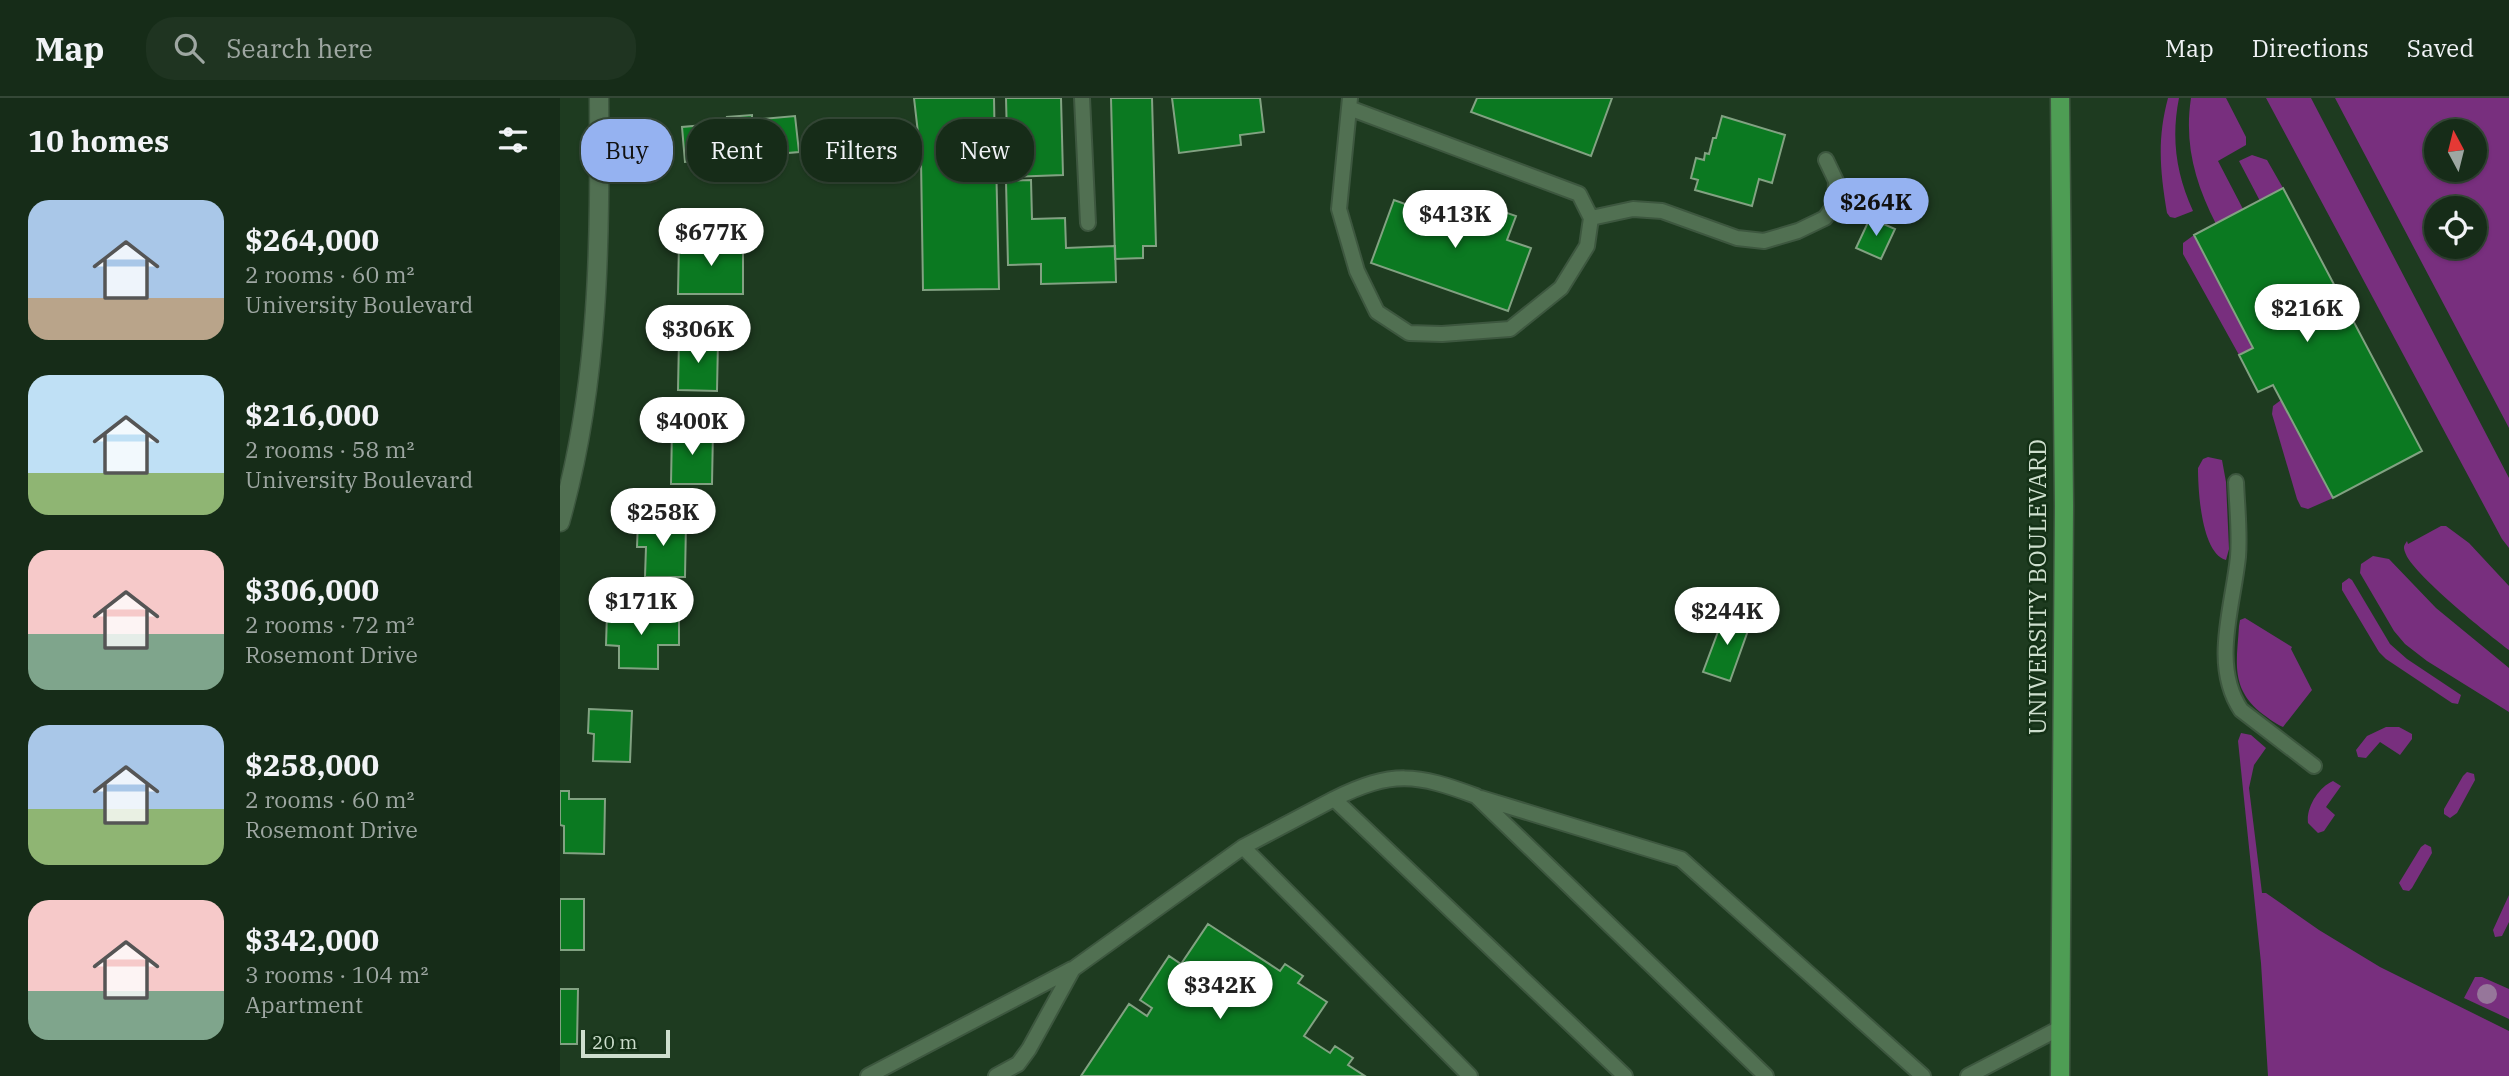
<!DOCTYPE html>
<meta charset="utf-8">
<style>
body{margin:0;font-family:"IBM Plex Serif",serif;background:#1f3421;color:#f1f3f6;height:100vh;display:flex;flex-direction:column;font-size:26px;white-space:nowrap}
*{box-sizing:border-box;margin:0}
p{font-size:23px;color:#9ea7a2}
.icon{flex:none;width:38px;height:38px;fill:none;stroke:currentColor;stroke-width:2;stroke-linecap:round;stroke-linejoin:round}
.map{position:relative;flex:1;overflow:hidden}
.drawer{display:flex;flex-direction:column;background:#162c18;width:560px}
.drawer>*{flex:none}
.banner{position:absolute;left:21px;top:21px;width:665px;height:63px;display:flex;gap:14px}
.needle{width:46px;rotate:353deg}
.buttons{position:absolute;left:1864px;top:21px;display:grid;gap:14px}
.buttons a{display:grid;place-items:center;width:63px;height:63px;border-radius:50%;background:#162c18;box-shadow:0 2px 5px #0004,0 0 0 2px #354837;font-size:35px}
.scale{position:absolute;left:21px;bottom:18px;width:89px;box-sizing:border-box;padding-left:7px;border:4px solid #cedfce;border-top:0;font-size:19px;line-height:24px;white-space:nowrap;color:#cedfce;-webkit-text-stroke:5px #143116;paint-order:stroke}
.price{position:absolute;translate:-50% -60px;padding:0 16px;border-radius:24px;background:#fff;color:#222;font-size:23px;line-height:46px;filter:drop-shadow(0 2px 4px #0008)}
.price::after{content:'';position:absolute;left:50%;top:42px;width:21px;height:16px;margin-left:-10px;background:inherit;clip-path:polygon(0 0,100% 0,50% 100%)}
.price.current{background:#95b2f1;color:#111}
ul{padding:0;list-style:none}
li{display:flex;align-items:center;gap:21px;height:175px;padding:0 28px}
li span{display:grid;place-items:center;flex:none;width:196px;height:140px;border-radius:21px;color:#555}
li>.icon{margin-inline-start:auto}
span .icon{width:84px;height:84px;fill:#fffc;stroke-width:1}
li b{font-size:30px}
h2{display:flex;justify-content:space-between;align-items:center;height:84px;padding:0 28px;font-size:30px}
.tag{padding:0 24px;border-radius:28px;background:#162c18;box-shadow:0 2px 5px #0004,0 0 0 2px #354837;font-size:24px;line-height:63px}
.tag.current{background:#95b2f1;color:#111}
header{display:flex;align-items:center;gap:42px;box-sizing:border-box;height:98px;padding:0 35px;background:#162c18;border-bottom:2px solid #354837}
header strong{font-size:33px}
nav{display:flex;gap:38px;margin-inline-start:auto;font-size:24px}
.search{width:490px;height:63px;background:#1f3421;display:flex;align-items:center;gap:18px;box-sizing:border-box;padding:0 24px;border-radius:28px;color:#9ea7a2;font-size:26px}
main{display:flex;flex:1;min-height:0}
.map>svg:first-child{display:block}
.green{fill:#782f7e;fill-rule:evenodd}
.building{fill:#0b7921;stroke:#82a282;stroke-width:2}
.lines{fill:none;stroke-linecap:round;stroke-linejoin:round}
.service-casing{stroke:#3d573f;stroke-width:18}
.minor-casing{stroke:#3d573f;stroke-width:21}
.primary-casing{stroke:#3d573f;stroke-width:21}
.service{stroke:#517052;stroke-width:14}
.minor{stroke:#517052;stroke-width:18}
.primary{stroke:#4e9d54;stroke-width:18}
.tree{fill:#96769a}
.labels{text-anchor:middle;stroke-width:5;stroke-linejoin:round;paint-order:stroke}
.street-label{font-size:24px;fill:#cedfce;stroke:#143116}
</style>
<header>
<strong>Map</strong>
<div class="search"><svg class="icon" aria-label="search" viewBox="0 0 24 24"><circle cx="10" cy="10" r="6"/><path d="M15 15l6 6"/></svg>Search here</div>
<nav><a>Map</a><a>Directions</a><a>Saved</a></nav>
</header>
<main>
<section class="drawer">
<h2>10 homes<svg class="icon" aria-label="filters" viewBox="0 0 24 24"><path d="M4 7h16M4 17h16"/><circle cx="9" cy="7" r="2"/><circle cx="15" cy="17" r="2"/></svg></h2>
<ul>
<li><span style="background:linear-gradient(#a9c7e8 70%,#b9a48a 0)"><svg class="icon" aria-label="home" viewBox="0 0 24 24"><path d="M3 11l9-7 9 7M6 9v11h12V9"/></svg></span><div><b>$264,000</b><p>2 rooms · 60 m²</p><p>University Boulevard</p></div></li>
<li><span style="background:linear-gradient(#bfe0f5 70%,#8fb573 0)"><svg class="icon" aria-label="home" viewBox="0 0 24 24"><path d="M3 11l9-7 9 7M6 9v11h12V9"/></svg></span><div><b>$216,000</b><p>2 rooms · 58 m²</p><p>University Boulevard</p></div></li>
<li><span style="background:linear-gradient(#f6c9c9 60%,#7fa58c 0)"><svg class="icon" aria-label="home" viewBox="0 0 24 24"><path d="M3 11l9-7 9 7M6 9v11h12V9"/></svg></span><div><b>$306,000</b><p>2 rooms · 72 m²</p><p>Rosemont Drive</p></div></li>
<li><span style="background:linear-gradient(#a9c7e8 60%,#8fb573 0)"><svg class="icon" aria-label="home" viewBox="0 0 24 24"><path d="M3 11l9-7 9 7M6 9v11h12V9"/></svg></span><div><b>$258,000</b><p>2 rooms · 60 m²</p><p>Rosemont Drive</p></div></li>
<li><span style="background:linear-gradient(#f6c9c9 65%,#7fa58c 0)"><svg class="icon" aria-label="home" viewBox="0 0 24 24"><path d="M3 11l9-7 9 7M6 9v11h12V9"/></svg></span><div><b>$342,000</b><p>3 rooms · 104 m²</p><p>Apartment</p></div></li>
</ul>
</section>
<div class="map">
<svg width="1949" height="978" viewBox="0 0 1949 978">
<rect width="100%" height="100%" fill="#1e3b20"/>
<path class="green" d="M 1608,0 L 1619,0 C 1611,40 1616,76 1633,113 L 1615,120 L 1610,119 L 1607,115 C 1600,73 1597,41 1608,0 Z
M 1631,0 L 1666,0 L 1686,39 L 1686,47 L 1658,63 L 1683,111 L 1656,126 C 1635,85 1624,46 1631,0 Z
M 1706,0 L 1751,0 L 1949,380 L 1949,450 L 1942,441 Z
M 1775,0 L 1949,0 L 1949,330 ZM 1876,33 L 1914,33 L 1914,72 L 1876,72 ZM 1876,110 L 1914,110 L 1914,149 L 1876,149 Z
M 1692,57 L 1707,62 L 1723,90 L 1700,103 L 1679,63 Z
M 1634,137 L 1693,250 L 1679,257 L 1623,156 L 1623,145 Z
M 1721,302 L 1773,400 L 1748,411 L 1741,409 L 1737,401 L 1712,316 L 1713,308 Z
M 1648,359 L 1662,362 L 1666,384 L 1669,451 L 1666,462 C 1641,455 1638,391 1638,370 L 1643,361 Z
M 1881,428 L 1886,428 L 1909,445 L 1949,488 L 1949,552 C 1929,537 1851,475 1845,454 C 1843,448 1844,448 1847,443 L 1848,446 Z
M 1813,458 L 1829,461 L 1876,510 L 1949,570 L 1949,614 L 1867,563 L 1845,546 L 1834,533 L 1800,475 L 1801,466 Z
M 1789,480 L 1792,482 L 1830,546 L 1847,561 L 1901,597 L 1898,606 L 1892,605 L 1826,561 L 1819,554 L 1782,492 L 1782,485 Z
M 1685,520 L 1732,549 L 1731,551 L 1752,592 L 1723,629 C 1714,625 1708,620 1700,614 C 1670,589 1677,563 1679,528 L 1680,522 Z
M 1826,629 L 1839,629 L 1852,636 L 1852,641 L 1840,657 L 1820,644 L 1806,660 L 1798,659 L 1796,652 L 1807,638 Z
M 1681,635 L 1691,637 L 1706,650 L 1694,667 L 1689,690 L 1702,795 L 1706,795 L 1759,832 L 1820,869 L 1949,933 L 1949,978 L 1708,978 L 1701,865 L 1678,643 Z
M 1907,674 L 1914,676 L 1915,682 L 1897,715 L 1890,720 L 1884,716 L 1884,711 L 1903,678 Z
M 1773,683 L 1781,688 L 1766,709 L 1775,717 L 1764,733 L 1758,735 L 1748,725 C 1746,709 1759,689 1773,683 Z
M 1865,746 L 1871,749 L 1872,755 L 1852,790 L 1849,793 L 1843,792 L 1839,785 L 1861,749 Z
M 1949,797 L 1949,824 L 1942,838 L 1935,839 L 1933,832 Z
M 1915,879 L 1922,879 L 1949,891 L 1949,921 L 1904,900 Z"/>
<path class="building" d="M 354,0 L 434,0 L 435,56 L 419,56 L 419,60 L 436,60 L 439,191 L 363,192 L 361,61 Z
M 446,0 L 501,0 L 503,77 L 448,79 Z
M 551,0 L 592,0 L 596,148 L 583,148 L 583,160 L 555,161 Z
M 612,0 L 700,0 L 704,34 L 680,37 L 681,47 L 619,55 Z
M 917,0 L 1052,0 L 1031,58 L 911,14 Z
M 192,17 L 192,22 L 235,18 L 239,54 L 125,64 L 122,29 L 168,25 L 167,19 Z
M 1162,18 L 1225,37 L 1212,85 L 1199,81 L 1192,108 L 1135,92 L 1138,82 L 1131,80 L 1136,60 L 1144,62 L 1145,55 L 1149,56 L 1153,40 L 1156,40 Z
M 471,82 L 472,121 L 505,120 L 506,150 L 555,148 L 556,184 L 481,186 L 481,166 L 448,167 L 446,83 Z
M 1723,90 L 1862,353 L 1773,400 L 1713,287 L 1698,294 L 1679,257 L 1693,250 L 1634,137 Z
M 893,96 L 956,118 L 947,142 L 971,150 L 948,213 L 811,165 L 834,102 L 884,120 Z
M 1310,120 L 1335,131 L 1321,161 L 1296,150 Z
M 119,144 L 183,144 L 183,196 L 118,196 Z
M 119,241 L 158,242 L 157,293 L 118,292 Z
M 112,331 L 153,332 L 152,386 L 111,386 Z
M 78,423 L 126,424 L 125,479 L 85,479 L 86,449 L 77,449 Z
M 47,515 L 119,516 L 119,547 L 98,547 L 98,571 L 59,570 L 59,548 L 46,547 Z
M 1165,515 L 1191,524 L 1170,583 L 1143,574 Z
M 29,611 L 72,613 L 70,664 L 33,663 L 34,636 L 28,635 Z
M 0,693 L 9,693 L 9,701 L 45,701 L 44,756 L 4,755 L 4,728 L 0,727 Z
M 0,801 L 24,801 L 24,852 L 0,852 Z
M 648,826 L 720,873 L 725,866 L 743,878 L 738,885 L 767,904 L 744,938 L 770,955 L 775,948 L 793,960 L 788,967 L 805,978 L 521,978 L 569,906 L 587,918 L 592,910 L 580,902 L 609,858 L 621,866 Z
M 0,891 L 18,891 L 17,946 L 0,946 Z"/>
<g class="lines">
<g class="service-casing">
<path id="service" d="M 522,0 L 528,125
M 789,10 L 1019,96 L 1031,120 L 1027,148 L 1001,190 L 950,231 L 882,236 L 849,235 L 817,214 L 797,173 L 779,111 L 790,0
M 1031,120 L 1073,111 L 1102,113 L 1177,140 L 1204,143 L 1238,133 L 1265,120 L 1275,106 L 1276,83 L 1266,62
M 1676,384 C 1677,409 1680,434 1678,459 C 1673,509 1651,567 1681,612 L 1754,668
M 921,700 L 1121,761 L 1363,978
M 774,701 C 832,672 857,676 916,698 L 1206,978
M 308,978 L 512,871
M 436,978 L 458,966 L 469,951 L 513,871 L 683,749
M 910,978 L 683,749 L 774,701 L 1065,978
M 1408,978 L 1500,930"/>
</g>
<g class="minor-casing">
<path id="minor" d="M 0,424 C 40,284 40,144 39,0"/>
</g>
<g class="primary-casing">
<path id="primary" d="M 1500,0 L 1504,408 L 1500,978"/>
</g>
<use href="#service" class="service"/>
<use href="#minor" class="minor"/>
<use href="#primary" class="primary"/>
</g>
<circle class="tree" cx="1927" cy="896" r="10"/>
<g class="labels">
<g class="street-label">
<text transform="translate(1478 489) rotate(-90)" y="8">UNIVERSITY BOULEVARD</text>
</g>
</g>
</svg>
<div class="buttons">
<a><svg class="needle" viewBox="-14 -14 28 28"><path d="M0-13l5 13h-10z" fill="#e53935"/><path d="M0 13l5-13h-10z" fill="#9ea7a2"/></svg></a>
<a><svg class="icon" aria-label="locate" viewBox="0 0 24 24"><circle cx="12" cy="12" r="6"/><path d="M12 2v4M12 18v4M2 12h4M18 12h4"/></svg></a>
</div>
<div class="scale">20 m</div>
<b class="price current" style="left:1316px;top:140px">$264K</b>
<b class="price" style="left:895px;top:152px">$413K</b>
<b class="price" style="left:151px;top:170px">$677K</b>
<b class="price" style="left:1747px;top:246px">$216K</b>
<b class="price" style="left:138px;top:267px">$306K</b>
<b class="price" style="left:132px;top:359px">$400K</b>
<b class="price" style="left:103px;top:450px">$258K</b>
<b class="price" style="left:81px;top:539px">$171K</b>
<b class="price" style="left:1167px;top:549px">$244K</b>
<b class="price" style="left:660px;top:923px">$342K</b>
<div class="banner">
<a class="tag current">Buy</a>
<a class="tag">Rent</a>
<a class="tag">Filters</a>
<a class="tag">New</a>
</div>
</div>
</main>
